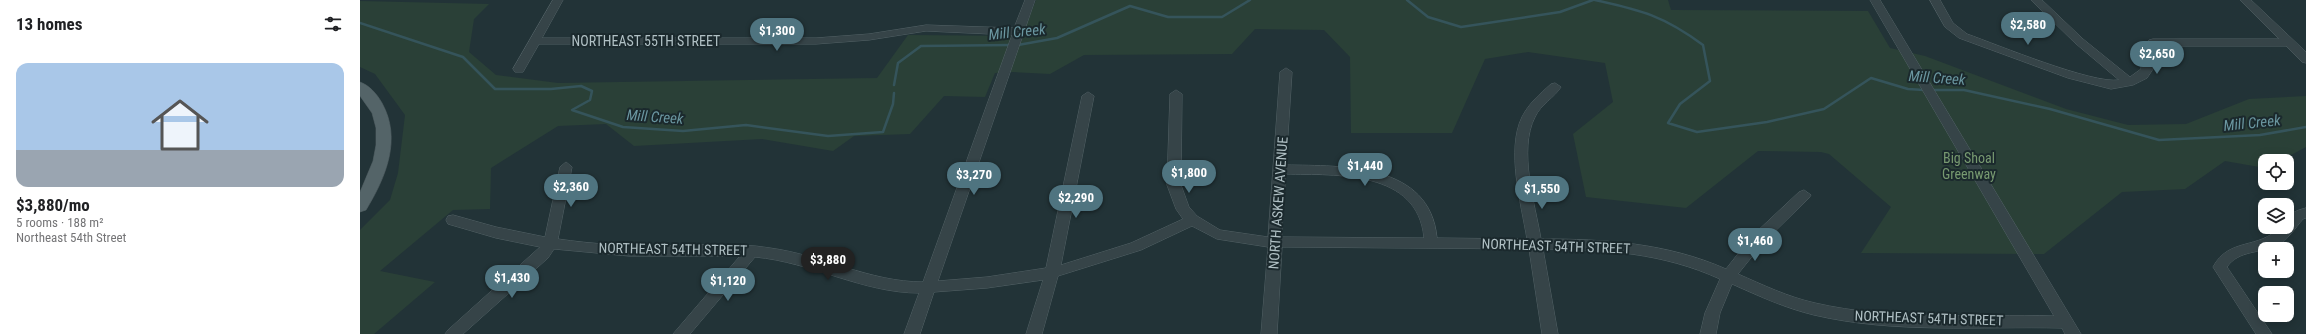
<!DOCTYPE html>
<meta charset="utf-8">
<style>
body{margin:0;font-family:"Roboto Condensed",sans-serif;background:#f6f6f6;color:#202124;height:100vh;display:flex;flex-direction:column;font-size:15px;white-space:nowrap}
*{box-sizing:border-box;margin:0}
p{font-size:13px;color:#757577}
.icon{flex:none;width:22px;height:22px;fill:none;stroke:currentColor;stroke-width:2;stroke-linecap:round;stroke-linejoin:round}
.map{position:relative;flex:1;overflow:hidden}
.drawer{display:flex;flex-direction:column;background:#fff;width:360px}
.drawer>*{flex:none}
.controls{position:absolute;left:1898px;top:154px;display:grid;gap:8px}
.controls a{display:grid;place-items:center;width:36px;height:36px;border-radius:8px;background:#fff;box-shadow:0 2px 10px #0003;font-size:20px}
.price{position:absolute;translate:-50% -34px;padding:0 9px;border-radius:14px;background:#4f7480;color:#fff;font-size:13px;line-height:26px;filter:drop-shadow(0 1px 2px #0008)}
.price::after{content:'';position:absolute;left:50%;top:24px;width:12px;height:9px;margin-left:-6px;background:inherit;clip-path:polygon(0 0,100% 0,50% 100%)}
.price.current{background:#222;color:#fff}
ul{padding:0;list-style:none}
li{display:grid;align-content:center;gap:8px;height:212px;padding:0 16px}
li+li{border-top:1px solid #e0e0e0}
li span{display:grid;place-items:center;height:124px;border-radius:12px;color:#555}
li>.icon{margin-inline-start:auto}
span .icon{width:72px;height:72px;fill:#fffc;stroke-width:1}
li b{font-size:17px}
h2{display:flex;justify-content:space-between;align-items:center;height:48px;padding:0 16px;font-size:17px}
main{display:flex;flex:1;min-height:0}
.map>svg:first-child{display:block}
.green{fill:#2a4037}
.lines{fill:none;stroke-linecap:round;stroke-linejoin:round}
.stream{stroke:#35545b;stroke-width:2.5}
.minor-casing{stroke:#536266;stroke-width:1}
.major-casing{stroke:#425054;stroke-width:1}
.minor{fill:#364448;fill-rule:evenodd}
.major{fill:#546468;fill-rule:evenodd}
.labels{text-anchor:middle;stroke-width:4;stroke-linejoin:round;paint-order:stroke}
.street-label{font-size:14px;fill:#b0c0c4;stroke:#1b292d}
.park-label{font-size:14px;fill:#779970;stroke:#1b292d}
.water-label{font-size:15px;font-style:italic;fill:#6b97a1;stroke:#1b292d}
</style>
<main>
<section class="drawer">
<h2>13 homes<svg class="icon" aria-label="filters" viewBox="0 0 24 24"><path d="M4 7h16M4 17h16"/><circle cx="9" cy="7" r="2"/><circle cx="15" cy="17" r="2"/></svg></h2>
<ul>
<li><span style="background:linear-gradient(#a9c7e8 70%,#9aa5b1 0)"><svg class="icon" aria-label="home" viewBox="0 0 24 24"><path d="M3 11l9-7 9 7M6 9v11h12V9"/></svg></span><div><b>$3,880/mo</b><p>5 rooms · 188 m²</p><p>Northeast 54th Street</p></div></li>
</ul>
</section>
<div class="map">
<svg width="1946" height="334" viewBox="0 0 1946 334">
<rect width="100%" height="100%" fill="#223337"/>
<path class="green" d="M 676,0 L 1308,0 L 1311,10 L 1508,11 L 1530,48 L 1565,56 L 1706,109 L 1768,125 L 1826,124 L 1889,99 L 1946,96 L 1946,147 L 1920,161 L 1905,161 L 1905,168 L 1865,161 L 1825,189 L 1762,192 L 1684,254 L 1501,253 L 1531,207 L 1469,154 L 1461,152 L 1398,151 L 1326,208 L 1226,197 L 1213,134 L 1253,102 L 1245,63 L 1168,52 L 1125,59 L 1092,133 L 991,133 L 990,57 L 964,30 L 895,29 L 872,54 L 724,55 L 690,74 L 652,72 L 635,73 L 625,97 L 584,96 L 550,134 L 494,136 L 473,151 L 402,139 L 274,146 L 246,124 L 198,126 L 131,168 L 130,209 L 93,210 L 20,271 L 75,282 L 14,334 L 0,334 L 0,230 L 30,200 L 38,173 L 45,115 L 15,74 L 0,67 L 0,1 L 129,4 L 114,19 L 109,52 L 136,75 L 198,83 L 517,78 L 548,35 L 662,36 Z"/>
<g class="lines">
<path class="stream" d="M 1047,0 L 1068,17 L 1101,27 L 1200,12 L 1233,0
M 1235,0 C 1281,10 1304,16 1343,45 L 1350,81 L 1320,104 L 1308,123 L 1337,132 L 1407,122 L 1464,109 L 1511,78 L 1548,89 L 1564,90
M 0,23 L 103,57 L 135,89 L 191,89 L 221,86 L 232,91 L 230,100 L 212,110 L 263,127 L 323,131 L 386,125 L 468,136 L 523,132 L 533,104 L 534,93
M 658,45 L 697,38 L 770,6 L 808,17 L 862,17 L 890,0
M 534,85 L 538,63 L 561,46 L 651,45
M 1573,90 L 1604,90 L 1690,109 L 1799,140 L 1900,135 L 1946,127"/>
<g class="minor-casing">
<path id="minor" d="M 193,0 L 203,0 L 182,38 L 456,38 L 509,34 L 566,25 L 654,28 L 665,0 L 675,0 L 578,281 L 627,277 L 686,268 L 722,96 L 728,92 L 734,96 L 701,265 L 771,243 L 823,219 L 816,209 L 807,185 L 810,94 L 816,90 L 822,94 L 821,185 L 829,207 L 837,216 L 860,230 L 908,237 L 920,72 L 926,68 L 932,72 L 926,165 C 983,166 1070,163 1077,238 L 1167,239 C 1161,203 1146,150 1162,117 C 1169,103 1180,94 1191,84 L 1195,83 L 1201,87 C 1194,98 1181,104 1175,117 C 1158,150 1175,204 1181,239 C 1245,239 1307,243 1366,269 L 1392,236 L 1439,192 L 1444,190 L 1451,195 L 1449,198 L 1402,244 L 1378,274 C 1403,285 1428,297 1455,303 C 1533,321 1615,314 1694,316 L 1510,0 L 1520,0 L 1721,334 L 1705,334 L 1702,328 C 1620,326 1535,334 1454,315 C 1425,308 1399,296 1372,284 L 1360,313 L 1356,334 L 1340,334 L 1345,313 L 1360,279 C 1303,253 1244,249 1183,249 L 1198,334 L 1182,334 L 1169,249 L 922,247 L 917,334 L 901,334 L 908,247 L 857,239 L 832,226 L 781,250 L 698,276 L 682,334 L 666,334 L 683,280 L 627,288 L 574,292 L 560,334 L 544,334 L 559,293 C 503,293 451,262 395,257 L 330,334 L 313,334 L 380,256 L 269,256 L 194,249 L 188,258 L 103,334 L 85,334 L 88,330 L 180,247 L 136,238 L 88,224 L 86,220 L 88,216 L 93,215 L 136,227 L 185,237 L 200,167 L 206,162 L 212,167 L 198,239 C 232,244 266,246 301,246 C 337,245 374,242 410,248 C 462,255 510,282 563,282 L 652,35 L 566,31 L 509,40 L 456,44 L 179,44 L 163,72 L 155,72 L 153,69 ZM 926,174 C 977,175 1058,170 1064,238 L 922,237 Z
M 1570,0 L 1580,0 L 1593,23 L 1607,34 C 1638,45 1732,84 1759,80 L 1715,43 L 1671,0 L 1682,0 L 1723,39 L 1770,77 L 1781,69 L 1782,54 L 1789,40 L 1793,39 L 1919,39 L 1880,0 L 1891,0 L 1946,52 L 1946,63 L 1942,62 L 1926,46 L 1797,46 L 1794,54 L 1793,69 L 1787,78 L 1773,85 L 1751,89 L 1708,78 L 1599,38 L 1585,27 Z
M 1946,208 L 1946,218 L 1943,219 C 1935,228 1928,240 1917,246 C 1902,253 1878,250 1867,267 L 1912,334 L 1896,334 L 1853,267 C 1869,237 1899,250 1920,227 L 1927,227 C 1927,214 1934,211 1946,208 Z"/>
</g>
<g class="major-casing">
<path id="major" d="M 0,82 C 9,85 17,94 22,103 C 42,139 26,177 6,210 L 0,212 L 0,192 L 13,161 L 16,145 L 16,128 L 12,113 L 0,96 Z"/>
</g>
<use href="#minor" class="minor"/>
<use href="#major" class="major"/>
</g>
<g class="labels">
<g class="street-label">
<text x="286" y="46">NORTHEAST 55TH STREET</text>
<text transform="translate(918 203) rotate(-86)" y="5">NORTH ASKEW AVENUE</text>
<text transform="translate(1196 246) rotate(2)" y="5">NORTHEAST 54TH STREET</text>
<text transform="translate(313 249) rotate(1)" y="5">NORTHEAST 54TH STREET</text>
<text transform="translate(1569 318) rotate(2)" y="5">NORTHEAST 54TH STREET</text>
</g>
<g class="park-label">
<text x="1609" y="163">Big Shoal<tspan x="1609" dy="16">Greenway</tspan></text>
</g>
<g class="water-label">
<text transform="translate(657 32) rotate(-6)" y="5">Mill Creek</text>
<text transform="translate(1577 78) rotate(4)" y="5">Mill Creek</text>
<text transform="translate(295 117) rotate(4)" y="5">Mill Creek</text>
<text transform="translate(1892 123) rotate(-6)" y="5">Mill Creek</text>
</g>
</g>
</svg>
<div class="controls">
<a><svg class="icon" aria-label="locate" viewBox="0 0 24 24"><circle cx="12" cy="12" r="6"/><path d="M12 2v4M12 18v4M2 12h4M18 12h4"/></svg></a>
<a><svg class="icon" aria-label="layers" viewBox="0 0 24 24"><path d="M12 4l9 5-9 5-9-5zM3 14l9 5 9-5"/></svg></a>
<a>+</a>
<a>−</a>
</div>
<b class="price" style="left:1668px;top:46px">$2,580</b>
<b class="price" style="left:417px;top:52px">$1,300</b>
<b class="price" style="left:1797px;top:75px">$2,650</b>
<b class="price" style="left:1005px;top:187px">$1,440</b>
<b class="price" style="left:829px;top:194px">$1,800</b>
<b class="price" style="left:614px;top:196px">$3,270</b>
<b class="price" style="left:211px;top:208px">$2,360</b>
<b class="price" style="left:1182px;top:210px">$1,550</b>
<b class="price" style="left:716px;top:219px">$2,290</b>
<b class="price" style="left:1395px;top:262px">$1,460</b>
<b class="price current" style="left:468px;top:281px">$3,880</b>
<b class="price" style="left:152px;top:299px">$1,430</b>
<b class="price" style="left:368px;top:302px">$1,120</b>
</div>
</main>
